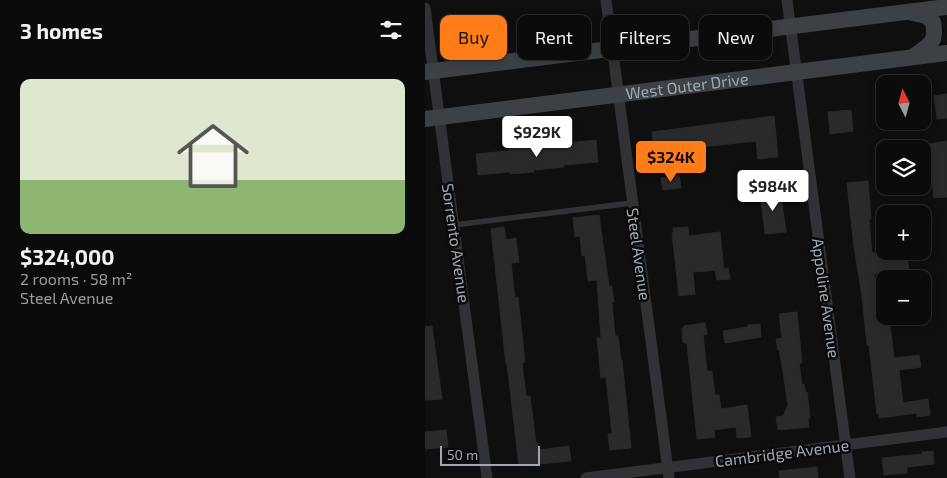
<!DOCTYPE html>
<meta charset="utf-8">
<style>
body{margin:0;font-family:"Exo 2",sans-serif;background:#19191a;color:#f1f3f6;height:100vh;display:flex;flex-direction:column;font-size:19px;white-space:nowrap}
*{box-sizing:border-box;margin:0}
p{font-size:16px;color:#9a9b9d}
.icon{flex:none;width:28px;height:28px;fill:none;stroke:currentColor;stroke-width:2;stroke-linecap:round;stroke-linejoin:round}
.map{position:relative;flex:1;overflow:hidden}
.drawer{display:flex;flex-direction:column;background:#0b0b0c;width:425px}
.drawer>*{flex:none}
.hud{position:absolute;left:15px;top:15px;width:431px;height:45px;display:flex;gap:10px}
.needle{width:32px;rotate:354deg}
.controls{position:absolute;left:451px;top:75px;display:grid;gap:10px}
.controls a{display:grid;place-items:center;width:55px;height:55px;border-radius:10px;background:#0b0b0c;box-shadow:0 2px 8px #0003,0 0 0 1px #2b2b2d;font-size:25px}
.scale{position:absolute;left:15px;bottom:12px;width:100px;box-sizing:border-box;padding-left:5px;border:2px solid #9fa9b3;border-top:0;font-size:14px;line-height:18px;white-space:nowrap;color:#9fa9b3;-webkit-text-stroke:4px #0a0a0b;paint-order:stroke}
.price{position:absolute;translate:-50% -42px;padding:0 11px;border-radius:5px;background:#fff;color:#222;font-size:16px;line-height:32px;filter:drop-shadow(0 1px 2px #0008)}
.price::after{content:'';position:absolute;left:50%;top:30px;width:15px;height:11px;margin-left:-8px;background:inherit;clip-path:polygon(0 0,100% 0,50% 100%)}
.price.on{background:#ff7c18;color:#111}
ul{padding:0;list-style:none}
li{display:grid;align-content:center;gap:10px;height:265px;padding:0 20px}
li+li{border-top:1px solid #2b2b2d}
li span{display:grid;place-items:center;height:155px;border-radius:10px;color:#555}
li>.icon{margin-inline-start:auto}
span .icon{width:90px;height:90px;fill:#fffc;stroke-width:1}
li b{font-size:21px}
h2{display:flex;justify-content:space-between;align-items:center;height:60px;padding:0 20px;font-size:21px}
.pill{padding:0 18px;border-radius:10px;background:#0b0b0c;box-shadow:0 2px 8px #0003,0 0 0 1px #2b2b2d;font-size:18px;line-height:45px}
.pill.on{background:#ff7c18;color:#111}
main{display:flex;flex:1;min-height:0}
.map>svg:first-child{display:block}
.building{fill:#2a2a2d;stroke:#29292c}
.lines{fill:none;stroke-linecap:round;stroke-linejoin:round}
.lane{stroke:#303236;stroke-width:5.5}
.street{stroke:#303236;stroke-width:11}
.secondary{stroke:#3d4146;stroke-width:16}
.labels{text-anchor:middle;stroke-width:5;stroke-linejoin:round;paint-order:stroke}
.street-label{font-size:16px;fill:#9fa9b3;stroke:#0a0a0b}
</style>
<main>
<section class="drawer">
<h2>3 homes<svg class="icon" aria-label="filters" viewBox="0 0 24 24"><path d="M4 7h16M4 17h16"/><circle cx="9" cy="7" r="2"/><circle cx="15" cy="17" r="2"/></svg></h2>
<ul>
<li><span style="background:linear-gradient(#dfe7d0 65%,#8fb573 0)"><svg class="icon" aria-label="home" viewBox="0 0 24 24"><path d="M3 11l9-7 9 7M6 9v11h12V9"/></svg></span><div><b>$324,000</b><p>2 rooms · 58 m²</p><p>Steel Avenue</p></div></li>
</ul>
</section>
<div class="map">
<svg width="522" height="478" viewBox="0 0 522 478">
<rect width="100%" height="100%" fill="#0f0f10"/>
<path class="building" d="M 522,94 L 522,118 L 512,119 L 509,96 Z
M 426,110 L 428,131 L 405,134 L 403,112 Z
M 349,116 L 353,157 L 333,159 L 331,141 L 249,150 L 249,153 L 229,155 L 227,132 Z
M 171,140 L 173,162 L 139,165 L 139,167 L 109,170 L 109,172 L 85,174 L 85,172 L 53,175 L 51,154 L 83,151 L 83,149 Z
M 522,141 L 522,197 L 509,198 L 505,159 L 498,160 L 498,145 Z
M 254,176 L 256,188 L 238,190 L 236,178 Z
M 443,181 L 446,219 L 444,219 L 447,253 L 453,252 L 454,259 L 482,255 L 484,269 L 449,274 L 453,301 L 460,300 L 460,316 L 464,316 L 469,358 L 494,355 L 496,367 L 474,370 L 478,403 L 503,399 L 505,415 L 492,417 L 492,413 L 454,418 L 454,413 L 452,414 L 444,345 L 442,345 L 437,296 L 429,247 L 422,183 Z
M 355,190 L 361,232 L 340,234 L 335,192 Z
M 174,215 L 184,286 L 187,286 L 189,302 L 187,302 L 190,336 L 193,336 L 196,360 L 197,360 L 206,448 L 185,450 L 183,434 L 187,434 L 181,377 L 176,378 L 172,338 L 176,338 L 172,280 L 163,281 L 160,255 L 157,256 L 155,236 L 150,237 L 148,218 Z
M 79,227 L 81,240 L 91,238 L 94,262 L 86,263 L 90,298 L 93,297 L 100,362 L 97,363 L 101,396 L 105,396 L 111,443 L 113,443 L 114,450 L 144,446 L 146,461 L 94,466 L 82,364 L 81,364 L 66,229 Z
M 263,227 L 264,236 L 295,232 L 299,269 L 303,268 L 305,279 L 292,280 L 290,270 L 295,270 L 268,272 L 270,294 L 254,296 L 247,233 L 248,233 L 248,228 Z
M 372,312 L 377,363 L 374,363 L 377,385 L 379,384 L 381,393 L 382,392 L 385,418 L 383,419 L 384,427 L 353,430 L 351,417 L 358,416 L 363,405 L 357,365 L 354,350 L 353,350 L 351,339 L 357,338 L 354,314 Z
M 280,323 L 282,334 L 278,335 L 282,371 L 287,371 L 290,395 L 294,395 L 296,409 L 322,405 L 326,437 L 312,438 L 311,427 L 289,430 L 290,437 L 272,439 L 262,344 L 258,342 L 257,328 L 259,328 L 259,326 Z
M 335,324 L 336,337 L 300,343 L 298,331 L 323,327 L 323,325 Z
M 7,326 L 17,399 L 0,400 L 0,327 Z
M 21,430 L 23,447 L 0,449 L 0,432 Z
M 508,451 L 509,464 L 482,467 L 482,473 L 459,475 L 457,458 L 498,454 L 497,452 Z
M 392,467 L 393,478 L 355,478 L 354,471 Z"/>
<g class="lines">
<path class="lane" d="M 29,225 L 207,203"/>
<path class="street" d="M 181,0 L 244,478
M 362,0 L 425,478
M 0,8 L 62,478
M 161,478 L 522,432"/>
<g class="secondary">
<path d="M 488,13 L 501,16 L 508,22 C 512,43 505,44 489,56"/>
<path d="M 0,72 L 522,7"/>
<path id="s1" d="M 0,119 L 522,53"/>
</g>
</g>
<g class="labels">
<g class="street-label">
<text dy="6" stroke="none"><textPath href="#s1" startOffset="264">West Outer Drive</textPath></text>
<text transform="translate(31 243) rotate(82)" y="6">Sorrento Avenue</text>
<text transform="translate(214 254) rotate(82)" y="6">Steel Avenue</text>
<text transform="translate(401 298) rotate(82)" y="6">Appoline Avenue</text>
<text transform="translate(357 453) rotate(-7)" y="6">Cambridge Avenue</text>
</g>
</g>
</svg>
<div class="controls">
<a><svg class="needle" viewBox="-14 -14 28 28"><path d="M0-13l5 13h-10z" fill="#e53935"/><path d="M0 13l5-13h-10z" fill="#9a9b9d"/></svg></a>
<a><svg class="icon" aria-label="layers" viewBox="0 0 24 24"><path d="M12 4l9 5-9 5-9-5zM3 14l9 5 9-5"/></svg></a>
<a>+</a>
<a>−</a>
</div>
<div class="scale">50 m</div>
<b class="price" style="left:112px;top:158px">$929K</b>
<b class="price on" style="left:246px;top:183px">$324K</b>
<b class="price" style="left:348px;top:212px">$984K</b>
<div class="hud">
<a class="pill on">Buy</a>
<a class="pill">Rent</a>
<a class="pill">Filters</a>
<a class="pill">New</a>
</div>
</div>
</main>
